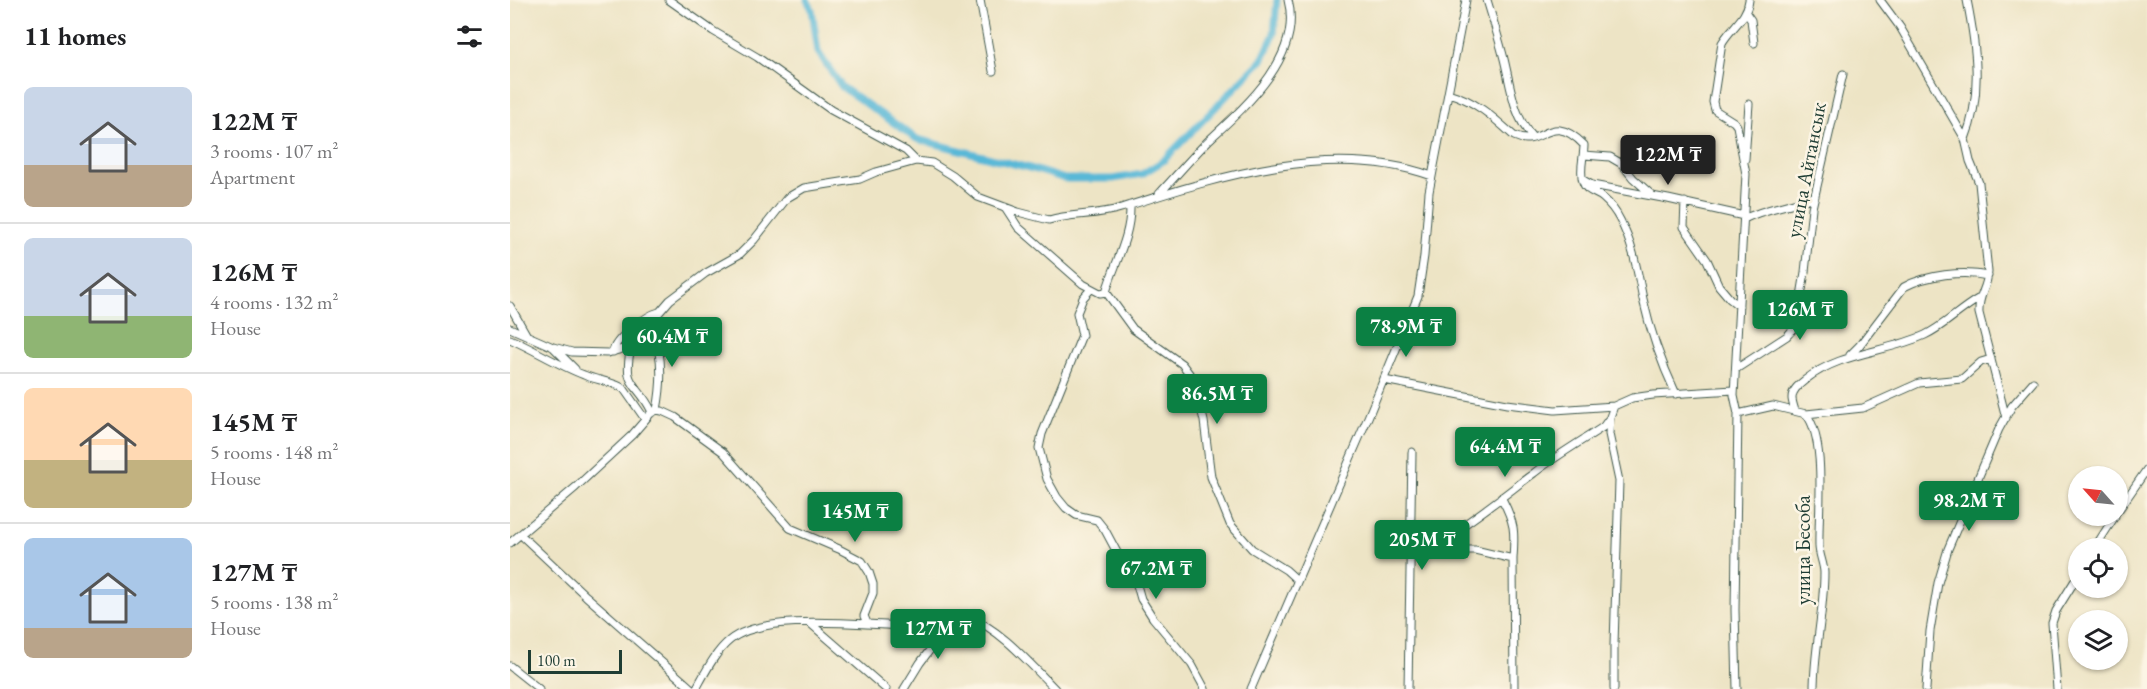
<!DOCTYPE html>
<meta charset="utf-8">
<style>
body{margin:0;font-family:"EB Garamond",serif;background:#f6f6f6;color:#202124;height:100vh;display:flex;flex-direction:column;font-size:22px;white-space:nowrap}
*{box-sizing:border-box;margin:0}
p{font-size:20px;color:#757577}
.icon{flex:none;width:33px;height:33px;fill:none;stroke:currentColor;stroke-width:2;stroke-linecap:round;stroke-linejoin:round}
.map{position:relative;flex:1;overflow:hidden}
.details{display:flex;flex-direction:column;background:#fff;width:510px}
.details>*{flex:none}
.needle{width:39px;rotate:297deg}
.controls{position:absolute;left:1558px;top:466px;display:grid;gap:12px}
.controls a{display:grid;place-items:center;width:60px;height:60px;border-radius:50%;background:#fff;box-shadow:0 2px 4px #0004;font-size:30px}
.scale{position:absolute;left:18px;bottom:15px;width:94px;box-sizing:border-box;padding-left:6px;border:3px solid #1f3d34;border-top:0;font-size:16px;line-height:21px;white-space:nowrap;color:#1f3d34;-webkit-text-stroke:4px #fcf5e5;paint-order:stroke}
.price{position:absolute;translate:-50% -51px;padding:0 14px;border-radius:6px;background:#0b8043;color:#fff;font-size:20px;line-height:39px;filter:drop-shadow(0 2px 3px #0008)}
.price::after{content:'';position:absolute;left:50%;top:36px;width:18px;height:14px;margin-left:-9px;background:inherit;clip-path:polygon(0 0,100% 0,50% 100%)}
.price.current{background:#222;color:#fff}
ul{padding:0;list-style:none}
li{display:flex;align-items:center;gap:18px;height:150px;padding:0 24px}
li+li{border-top:2px solid #e0e0e0}
li span{display:grid;place-items:center;flex:none;width:168px;height:120px;border-radius:9px;color:#555}
li>.icon{margin-inline-start:auto}
span .icon{width:72px;height:72px;fill:#fffc;stroke-width:1}
li b{font-size:26px}
h2{display:flex;justify-content:space-between;align-items:center;height:72px;padding:0 24px;font-size:26px}
main{display:flex;flex:1;min-height:0}
.map>svg:first-child{display:block}
.lines{fill:none;stroke-linecap:round;stroke-linejoin:round}
.canal{stroke:#59b8d7;stroke-width:7}
.street-casing{stroke:#3e564a;stroke-width:9}
.street{stroke:#fff;stroke-width:7}
.labels{text-anchor:middle;stroke-width:5;stroke-linejoin:round;paint-order:stroke}
.street-label{font-size:21px;fill:#1f3d34;stroke:#fcf5e5}
</style>
<main>
<section class="details">
<h2>11 homes<svg class="icon" aria-label="filters" viewBox="0 0 24 24"><path d="M4 7h16M4 17h16"/><circle cx="9" cy="7" r="2"/><circle cx="15" cy="17" r="2"/></svg></h2>
<ul>
<li><span style="background:linear-gradient(#c9d6e8 65%,#b9a48a 0)"><svg class="icon" aria-label="home" viewBox="0 0 24 24"><path d="M3 11l9-7 9 7M6 9v11h12V9"/></svg></span><div><b>122M ₸</b><p>3 rooms · 107 m²</p><p>Apartment</p></div></li>
<li><span style="background:linear-gradient(#c9d6e8 65%,#8fb573 0)"><svg class="icon" aria-label="home" viewBox="0 0 24 24"><path d="M3 11l9-7 9 7M6 9v11h12V9"/></svg></span><div><b>126M ₸</b><p>4 rooms · 132 m²</p><p>House</p></div></li>
<li><span style="background:linear-gradient(#ffd9b3 60%,#c2b280 0)"><svg class="icon" aria-label="home" viewBox="0 0 24 24"><path d="M3 11l9-7 9 7M6 9v11h12V9"/></svg></span><div><b>145M ₸</b><p>5 rooms · 148 m²</p><p>House</p></div></li>
<li><span style="background:linear-gradient(#a9c7e8 75%,#b9a48a 0)"><svg class="icon" aria-label="home" viewBox="0 0 24 24"><path d="M3 11l9-7 9 7M6 9v11h12V9"/></svg></span><div><b>127M ₸</b><p>5 rooms · 138 m²</p><p>House</p></div></li>
</ul>
</section>
<div class="map">
<svg width="1637" height="689" viewBox="0 0 1637 689">
<rect width="100%" height="100%" fill="#fcf5e5"/>
<filter id="ink" filterUnits="userSpaceOnUse"><feTurbulence type="fractalNoise" baseFrequency=".0167" numOctaves="2"/><feDisplacementMap in="SourceGraphic" scale="12" xChannelSelector="R" yChannelSelector="G"/><feConvolveMatrix kernelMatrix="1 2 1 2 8 2 1 2 1" color-interpolation-filters="sRGB"/></filter>
<filter id="wash" filterUnits="userSpaceOnUse"><feTurbulence type="fractalNoise" baseFrequency=".008" numOctaves="4" result="noise"/><feDisplacementMap in="SourceGraphic" scale="24" xChannelSelector="R" yChannelSelector="G"/><feGaussianBlur stdDeviation="1.35" result="paint"/><feColorMatrix in="noise" values="0 0 0 0 0 0 0 0 0 0 0 0 0 0 0 0 0 1.4 0 .05"/><feComposite in="paint" operator="in"/></filter>
<g filter="url(#wash)">
<rect width="100%" height="100%" fill="#ede4c5"/>
<g class="lines">
<path class="canal" d="M 297,0 L 302,9 L 308,52 L 332,87 L 407,139 L 523,169 L 555,179 L 603,179 L 632,174 L 653,161 L 752,60 L 764,34 L 767,0"/>
</g>
</g>
<g filter="url(#ink)">
<g class="lines">
<g class="street-casing">
<path id="street" d="M 159,0 L 203,31 L 247,57 L 321,110 L 396,151 L 406,161 L 422,163 L 443,176 L 468,197 L 508,212 L 539,220 C 562,213 587,216 611,208 C 708,177 821,140 922,176
M 470,0 L 483,71
M 977,0 C 983,20 989,39 994,59 C 1001,87 1003,116 1023,138
M 1370,0 L 1390,27 L 1455,139 L 1460,161 L 1469,183 L 1478,272 C 1477,290 1468,294 1469,313 L 1496,418
M 1236,13 L 1241,20 L 1244,43
M 938,93 C 966,101 983,117 1004,136 C 1033,150 1039,109 1074,145 C 1074,157 1069,170 1073,182 C 1076,192 1086,192 1093,198 C 1100,204 1106,212 1110,220 C 1124,247 1127,270 1133,299 C 1140,331 1152,364 1166,394
M 1455,139 C 1473,95 1466,45 1457,0
M 1074,155 L 1100,157 L 1112,164 L 1123,178 L 1143,196
M 1235,159 L 1239,104
M 1073,180 L 1082,185 L 1158,199 L 1234,216
M 649,194 C 666,176 682,157 699,140 C 736,106 793,56 778,0
M 1175,202 L 1174,227 L 1197,260 L 1209,286 L 1220,299 L 1229,306
M 495,207 L 508,227 L 573,284 L 590,293 L 596,292
M 1234,219 C 1256,207 1282,206 1305,196
M 581,289 L 573,298 L 567,313 L 572,335 L 532,434 L 529,448 L 537,479 L 547,497 L 556,508 L 566,515 L 587,520 L 595,530 L 617,571 L 627,585 L 631,599 L 643,618 L 682,665 L 695,689
M 596,292 L 623,329 L 672,364 L 684,380 L 694,421 L 701,477 L 720,524 L 742,549 L 776,570 L 787,580
M 596,292 C 605,262 621,236 620,205
M 0,306 L 16,334
M 0,328 L 43,347 L 62,352 L 98,353 L 127,345 L 136,338 L 147,315 L 160,300 L 196,273 L 230,254 L 244,240 L 277,198 L 294,188 L 350,179 L 366,172 L 406,161
M 142,328 C 153,353 152,384 147,410
M 0,339 C 25,350 48,365 74,375 C 85,380 106,382 114,389 L 135,419
M 43,347 L 65,369
M 121,347 C 112,389 127,380 142,412
M 103,352 C 104,339 137,315 149,312
M 1340,355 L 1349,346 L 1394,287 C 1416,275 1453,270 1478,276
M 1226,369 L 1277,336 L 1286,326 L 1295,272 L 1302,208 L 1333,74
M 874,380 L 997,404 L 1045,410 L 1104,406 L 1122,398 L 1143,395 L 1224,390
M 1104,406 L 1100,417 L 1099,434 L 1109,481 L 1104,645 L 1104,689
M 1285,411 C 1284,407 1282,402 1282,398 C 1282,390 1289,385 1295,380 C 1330,352 1375,353 1415,335 C 1434,326 1449,310 1468,299
M 1228,414 L 1263,406 L 1296,414 L 1353,408 L 1409,383 L 1452,379 L 1471,362 L 1481,359
M 1296,414 C 1317,440 1308,513 1309,546 C 1309,555 1314,564 1314,573 C 1314,612 1304,650 1304,689
M 991,497 C 1005,523 1005,531 1003,559
M 1608,511 L 1637,469
M 10,534 L 76,596 L 182,689
M 0,543 L 66,487 L 122,435 L 141,413 L 147,410 L 152,411 L 165,417 L 213,452 L 280,528 L 329,549 L 352,561 L 359,572 L 363,584 L 363,593 L 354,616 L 357,623
M 1584,549 L 1605,516
M 910,551 L 932,555 L 952,550 L 965,550 L 1003,559 L 1004,689
M 900,553 C 933,546 995,494 1024,473 C 1046,456 1070,442 1093,427 L 1098,420
M 300,623 L 376,689
M 0,666 L 29,689
M 186,689 C 195,673 205,652 220,640 C 254,612 352,625 395,626 C 409,626 450,614 458,617 C 490,628 521,665 545,689
M 394,689 L 410,663 L 444,618
M 741,689 L 859,415 L 908,296 L 914,256 L 919,192 L 956,0
M 898,689 L 902,452
M 1227,689 L 1225,610 L 1228,414 L 1224,395 L 1236,174 L 1227,126 L 1224,122 L 1205,110 L 1203,102 L 1212,43 C 1221,27 1237,19 1239,0
M 1416,689 L 1420,631 L 1428,583 L 1438,549 L 1489,429 L 1502,406 L 1523,382
M 1547,689 L 1542,623 L 1546,611 L 1569,574"/>
</g>
<use href="#street" class="street"/>
</g>
</g>
<g class="labels">
<g class="street-label">
<text transform="translate(1296 170) rotate(-79)" y="7">улица Айтансык</text>
<text transform="translate(1293 550) rotate(-90)" y="7">улица Бесоба</text>
</g>
</g>
</svg>
<div class="controls">
<a><svg class="needle" viewBox="-14 -14 28 28"><path d="M0-13l5 13h-10z" fill="#e53935"/><path d="M0 13l5-13h-10z" fill="#757577"/></svg></a>
<a><svg class="icon" aria-label="locate" viewBox="0 0 24 24"><circle cx="12" cy="12" r="6"/><path d="M12 2v4M12 18v4M2 12h4M18 12h4"/></svg></a>
<a><svg class="icon" aria-label="layers" viewBox="0 0 24 24"><path d="M12 4l9 5-9 5-9-5zM3 14l9 5 9-5"/></svg></a>
</div>
<div class="scale">100 m</div>
<b class="price current" style="left:1158px;top:186px">122M ₸</b>
<b class="price" style="left:1290px;top:341px">126M ₸</b>
<b class="price" style="left:896px;top:358px">78.9M ₸</b>
<b class="price" style="left:162px;top:368px">60.4M ₸</b>
<b class="price" style="left:707px;top:425px">86.5M ₸</b>
<b class="price" style="left:995px;top:478px">64.4M ₸</b>
<b class="price" style="left:1459px;top:532px">98.2M ₸</b>
<b class="price" style="left:345px;top:543px">145M ₸</b>
<b class="price" style="left:912px;top:571px">205M ₸</b>
<b class="price" style="left:646px;top:600px">67.2M ₸</b>
<b class="price" style="left:428px;top:660px">127M ₸</b>
</div>
</main>
